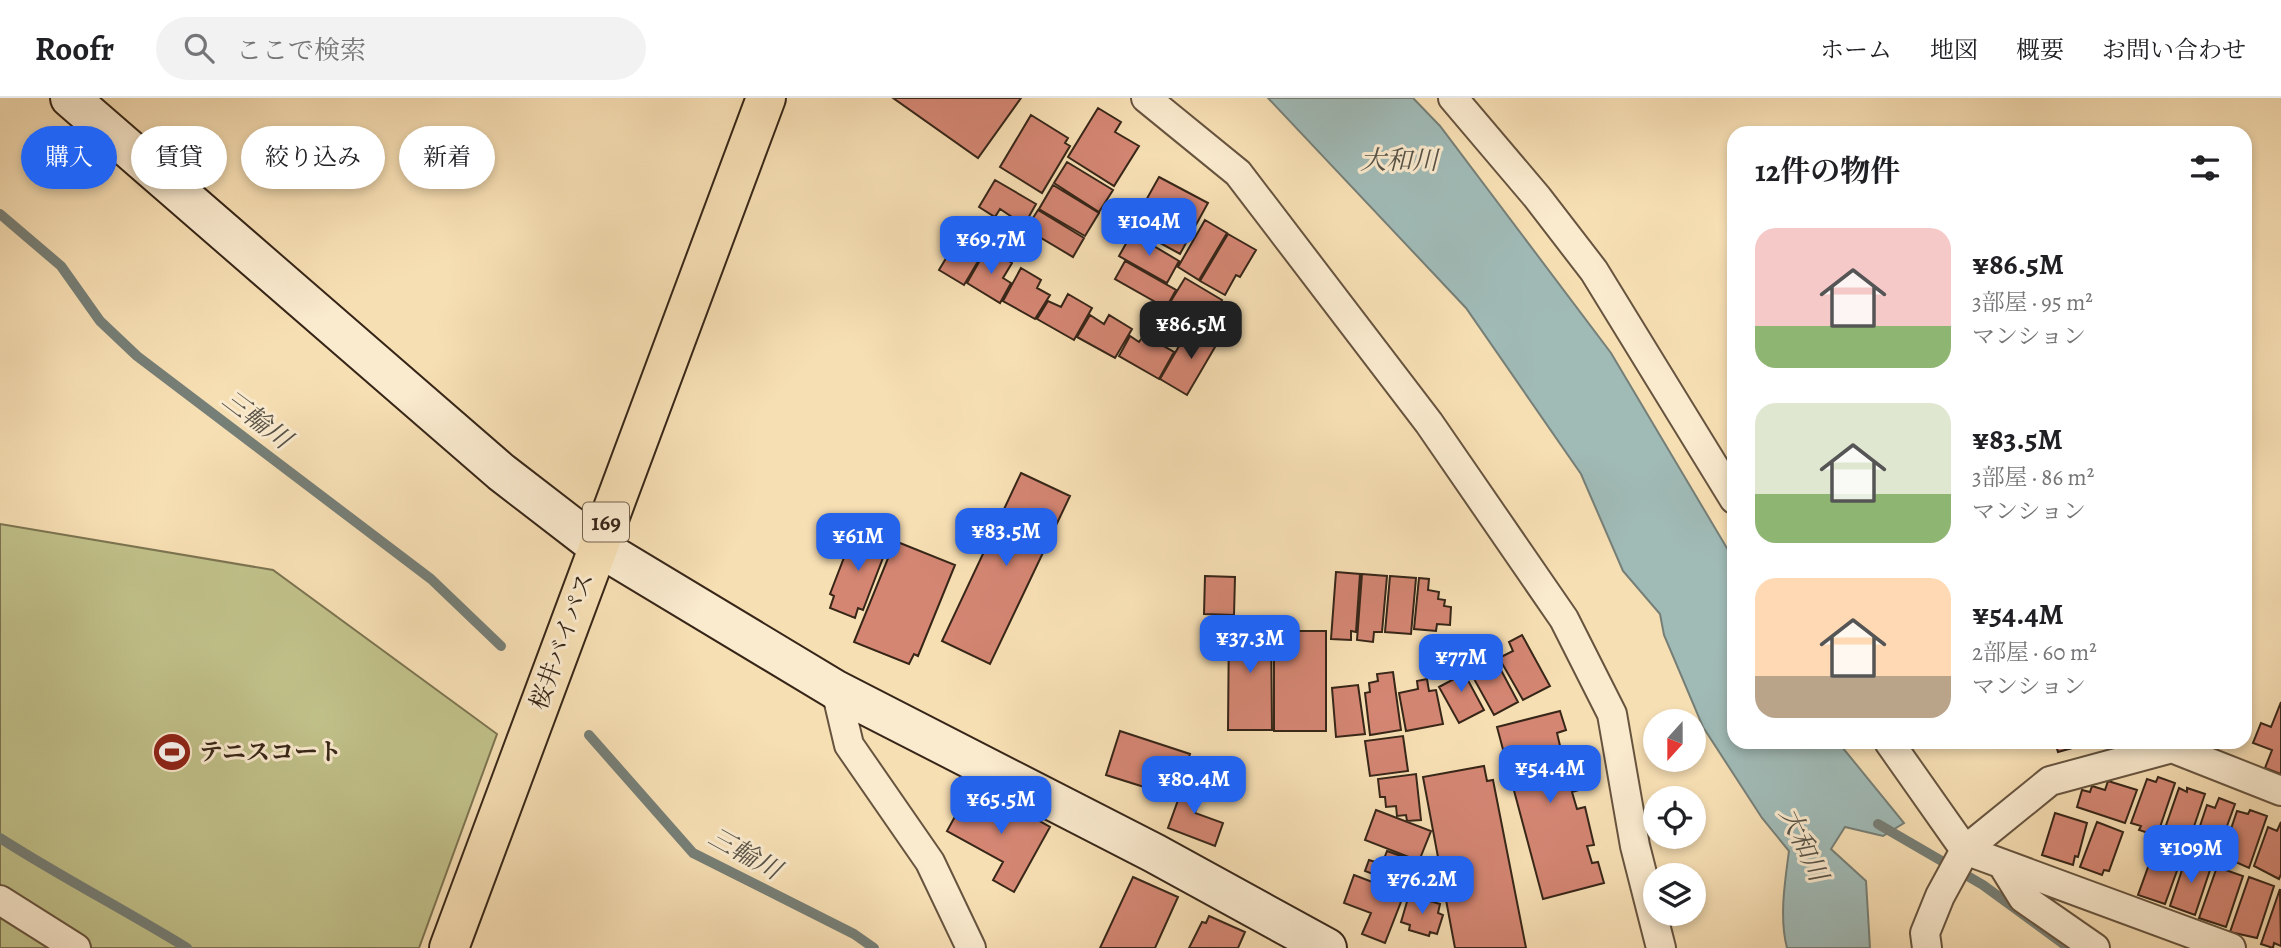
<!DOCTYPE html>
<html lang="ja">
<meta charset="utf-8">
<style>
body{margin:0;font-family:Alegreya,"Noto Serif JP",serif;background:#f2f2f2;color:#202124;height:100vh;display:flex;flex-direction:column;font-size:26px;white-space:nowrap}
*{box-sizing:border-box;margin:0}
p{font-size:23px;color:#757577}
.icon{flex:none;width:38px;height:38px;fill:none;stroke:currentColor;stroke-width:2;stroke-linecap:round;stroke-linejoin:round}
.map{position:relative;flex:1;overflow:hidden}
.details{position:absolute;left:1727px;top:28px;width:525px;height:623px;display:flex;flex-direction:column;background:#fff;border-radius:21px;box-shadow:0 4px 10px #0003}
.details>*{flex:none}
.guide{position:absolute;left:21px;top:28px;width:665px;height:63px;display:flex;gap:14px}
.needle{width:46px;rotate:201deg}
.controls{position:absolute;left:1643px;top:611px;display:grid;gap:14px}
.controls a{display:grid;place-items:center;width:63px;height:63px;border-radius:50%;background:#fff;box-shadow:0 4px 10px #0003;font-size:35px}
.price{position:absolute;translate:-50% -60px;padding:0 16px;border-radius:14px;background:#2563eb;color:#fff;font-size:23px;line-height:46px;filter:drop-shadow(0 2px 4px #0008)}
.price::after{content:'';position:absolute;left:50%;top:42px;width:21px;height:16px;margin-left:-10px;background:inherit;clip-path:polygon(0 0,100% 0,50% 100%)}
.price.on{background:#222;color:#fff}
ul{padding:0;list-style:none}
li{display:flex;align-items:center;gap:21px;height:175px;padding:0 28px}
li span{display:grid;place-items:center;flex:none;width:196px;height:140px;border-radius:21px;color:#555}
li>.icon{margin-inline-start:auto}
span .icon{width:84px;height:84px;fill:#fffc;stroke-width:1}
li b{font-size:30px}
h2{display:flex;justify-content:space-between;align-items:center;height:84px;padding:0 28px;font-size:30px}
.chip{padding:0 24px;border-radius:32px;background:#fff;box-shadow:0 4px 10px #0003;font-size:24px;line-height:63px}
.chip.on{background:#2563eb;color:#fff}
header{display:flex;align-items:center;gap:42px;box-sizing:border-box;height:98px;padding:0 35px;background:#fff;border-bottom:2px solid #e0e0e0}
header strong{font-size:33px}
nav{display:flex;gap:38px;margin-inline-start:auto;font-size:24px}
.search{width:490px;height:63px;background:#f2f2f2;display:flex;align-items:center;gap:18px;box-sizing:border-box;padding:0 24px;border-radius:38px;color:#757577;font-size:26px}
.map>svg:first-child{display:block}
.green{fill:#c1c18a;stroke:#7c7451;stroke-width:2}
.water{fill:#a0bab6;stroke:#767f77;stroke-width:2}
.lines{fill:none;stroke-linecap:round;stroke-linejoin:round}
.stream{stroke:#767f77;stroke-width:10}
.building{fill:#d48673;stroke:#372618;stroke-width:2}
.street-casing{stroke:#67543f;stroke-width:32}
.secondary-casing{stroke:#372618;stroke-width:42}
.highway-casing{stroke:#372618;stroke-width:42}
.street{stroke:#faeace;stroke-width:28}
.secondary{stroke:#faeace;stroke-width:38}
.highway{stroke:#f7dfb4;stroke-width:38}
.labels{text-anchor:middle;stroke-width:6;stroke-linejoin:round;paint-order:stroke}
.shield{fill:#faeace;stroke:#72614f;stroke-width:2}
.shield-label{font-size:23px;font-weight:bold;fill:#372618}
.street-label{font-size:24px;fill:#372618;stroke:#faeace}
.poi-label{font-size:24px;font-weight:bold;fill:#372618;stroke:#faeace;text-anchor:start}
.water-label{font-size:26px;font-style:italic;fill:#565247;stroke:#faeace}
</style>
<header>
<strong>Roofr</strong>
<div class="search"><svg class="icon" aria-label="search" viewBox="0 0 24 24"><circle cx="10" cy="10" r="6"/><path d="M15 15l6 6"/></svg>ここで検索</div>
<nav><a>ホーム</a><a>地図</a><a>概要</a><a>お問い合わせ</a></nav>
</header>
<div class="map">
<svg width="2281" height="850" viewBox="0 0 2281 850">
<rect width="100%" height="100%" fill="#f7dfb4"/>
<filter id="stains"><feTurbulence type="fractalNoise" baseFrequency=".00286" numOctaves="4"/><feColorMatrix values="0 0 0 0 .2 0 0 0 0 .09 0 0 0 0 .02 0 0 0 .5 -.17"/></filter>
<radialGradient id="worn" r=".72"><stop offset=".6" stop-color="#630" stop-opacity="0"/><stop offset="1" stop-color="#630" stop-opacity=".3"/></radialGradient>
<path class="green" d="M 0,426 L 273,472 L 497,636 L 419,850 L 0,850 Z"/>
<path class="water" d="M 1268,0 L 1413,0 L 1440,28 L 1611,255 L 1734,462 L 1734,644 L 1838,644 L 1904,725 L 1883,738 L 1845,729 L 1831,751 L 1866,783 L 1870,850 L 1787,850 C 1779,820 1785,783 1789,753 L 1762,720 L 1703,629 L 1664,537 L 1660,516 L 1623,473 L 1581,376 L 1466,210 Z"/>
<g class="lines">
<path class="stream" d="M 0,116 L 61,168 L 100,223 L 137,258 L 431,481 L 501,548
M 589,637 L 693,755 L 854,836 L 874,850
M 1878,726 L 1983,787 L 2069,850
M 0,740 C 61,779 125,812 187,850"/>
</g>
<path class="building" d="M 893,0 L 1021,0 L 978,60 Z
M 1098,10 L 1121,24 L 1115,34 L 1139,48 L 1114,88 L 1068,59 Z
M 1031,17 L 1068,40 L 1065,45 L 1070,48 L 1042,95 L 1000,69 Z
M 1067,64 L 1113,92 L 1099,114 L 1054,85 Z
M 1159,79 L 1208,105 L 1180,156 L 1131,129 Z
M 995,82 L 1036,106 L 1022,131 L 1009,124 L 1012,119 L 1000,111 L 995,119 L 979,109 Z
M 1053,87 L 1099,115 L 1085,138 L 1039,111 Z
M 1038,112 L 1084,140 L 1073,159 L 1026,131 Z
M 969,122 L 985,131 L 977,144 L 986,150 L 964,187 L 939,172 Z
M 1205,122 L 1227,135 L 1199,182 L 1178,169 Z
M 1132,135 L 1179,163 L 1167,185 L 1119,158 Z
M 1228,136 L 1256,152 L 1240,179 L 1236,177 L 1225,197 L 1200,183 Z
M 987,150 L 1012,165 L 1003,180 L 1011,185 L 1000,205 L 967,185 Z
M 1125,163 L 1176,192 L 1166,210 L 1115,181 Z
M 1021,170 L 1041,182 L 1037,190 L 1050,197 L 1035,221 L 1003,203 Z
M 1185,180 L 1222,202 L 1208,228 L 1204,226 L 1202,231 L 1166,211 Z
M 1068,196 L 1092,210 L 1074,242 L 1037,221 L 1048,203 L 1061,209 Z
M 1090,217 L 1104,226 L 1109,217 L 1132,231 L 1115,260 L 1077,239 Z
M 1205,227 L 1222,237 L 1187,297 L 1160,281 L 1182,243 L 1192,249 Z
M 1144,237 L 1174,254 L 1159,281 L 1119,258 L 1130,238 L 1139,244 Z
M 1021,375 L 1070,398 L 990,566 L 942,543 Z
M 855,431 L 889,444 L 863,512 L 858,510 L 855,520 L 830,510 L 834,498 L 830,496 Z
M 895,443 L 955,467 L 918,558 L 914,556 L 909,566 L 854,544 Z
M 1336,474 L 1360,476 L 1356,534 L 1351,533 L 1351,542 L 1331,541 Z
M 1362,476 L 1387,478 L 1382,534 L 1374,534 L 1373,544 L 1357,542 Z
M 1205,478 L 1235,479 L 1234,517 L 1204,516 Z
M 1390,478 L 1416,480 L 1411,536 L 1385,534 Z
M 1419,480 L 1429,481 L 1428,492 L 1439,494 L 1438,501 L 1445,502 L 1444,508 L 1451,509 L 1450,527 L 1437,526 L 1436,533 L 1414,531 Z
M 1229,521 L 1271,522 L 1272,632 L 1228,632 Z
M 1274,521 L 1282,521 L 1282,533 L 1326,533 L 1326,633 L 1274,633 Z
M 1522,537 L 1550,588 L 1523,602 L 1499,560 L 1513,553 L 1509,544 Z
M 1493,557 L 1518,604 L 1494,617 L 1468,570 Z
M 1456,560 L 1484,612 L 1459,625 L 1439,589 L 1454,581 L 1446,566 Z
M 1393,574 L 1401,632 L 1370,637 L 1365,595 L 1370,594 L 1369,585 L 1378,583 L 1377,576 Z
M 1427,581 L 1429,593 L 1436,592 L 1443,626 L 1406,633 L 1399,595 L 1418,591 L 1417,583 Z
M 1358,587 L 1365,636 L 1336,639 L 1332,590 Z
M 2281,604 L 2281,676 L 2265,670 L 2272,652 L 2253,645 L 2261,625 L 2271,629 Z
M 1560,613 L 1566,632 L 1557,635 L 1561,652 L 1570,649 L 1582,691 L 1572,694 L 1577,711 L 1585,709 L 1594,747 L 1587,748 L 1592,765 L 1598,764 L 1604,785 L 1543,801 L 1497,629 Z
M 1120,633 L 1190,656 L 1176,699 L 1106,677 Z
M 1403,638 L 1408,673 L 1370,678 L 1365,643 Z
M 2055,644 L 2094,644 L 2058,654 Z
M 1484,668 L 1487,683 L 1493,682 L 1526,850 L 1455,850 L 1423,679 Z
M 1416,676 L 1421,722 L 1407,723 L 1406,717 L 1397,718 L 1396,708 L 1386,709 L 1385,699 L 1380,699 L 1378,681 Z
M 2158,679 L 2175,685 L 2157,738 L 2139,732 L 2141,728 L 2131,725 L 2147,681 L 2156,684 Z
M 1186,680 L 1205,687 L 1195,715 L 1223,725 L 1215,748 L 1168,730 Z
M 2108,683 L 2137,692 L 2125,725 L 2077,709 L 2082,692 L 2090,694 L 2092,688 L 2105,692 Z
M 2179,690 L 2187,694 L 2187,690 L 2205,696 L 2187,749 L 2163,736 Z
M 986,693 L 1050,729 L 1014,794 L 993,782 L 1003,764 L 947,733 L 964,702 L 978,709 Z
M 2219,700 L 2235,706 L 2216,758 L 2200,753 L 2201,749 L 2194,746 L 2207,707 L 2215,710 Z
M 1376,712 L 1431,733 L 1419,763 L 1365,742 Z
M 2250,712 L 2267,718 L 2249,770 L 2222,758 L 2237,713 L 2248,716 Z
M 2055,715 L 2087,725 L 2078,759 L 2075,758 L 2073,767 L 2042,757 Z
M 2097,724 L 2123,734 L 2109,773 L 2104,772 L 2102,777 L 2080,769 Z
M 2281,724 L 2281,776 L 2279,781 L 2254,768 L 2268,729 L 2277,733 Z
M 2156,747 L 2183,756 L 2165,806 L 2138,797 Z
M 1387,753 L 1434,770 L 1425,796 L 1365,773 L 1369,762 L 1382,766 Z
M 2187,757 L 2212,766 L 2195,817 L 2170,808 Z
M 2217,769 L 2243,778 L 2226,829 L 2199,820 Z
M 1354,777 L 1404,796 L 1385,845 L 1362,836 L 1371,815 L 1344,805 Z
M 1133,779 L 1178,799 L 1155,850 L 1100,850 Z
M 2249,779 L 2274,788 L 2257,840 L 2230,834 Z
M 2280,791 L 2281,848 L 2274,845 L 2273,850 L 2261,846 Z
M 1409,797 L 1440,806 L 1438,815 L 1443,817 L 1437,836 L 1430,834 L 1429,838 L 1409,832 L 1410,827 L 1401,824 Z
M 1209,818 L 1245,834 L 1238,850 L 1189,850 L 1202,824 L 1206,825 Z"/>
<g class="lines">
<g class="street-casing">
<path id="street" d="M 1146,0 L 1238,75 L 1429,325 L 1564,521 L 1612,616 L 1635,748 L 1661,850
M 1453,0 L 1537,99 L 1594,173 L 1734,401
M 836,592 L 849,647 L 930,764 L 971,850
M 1889,644 L 1965,752 L 2231,850
M 2002,766 L 2023,800 L 2095,850
M 0,802 L 76,850
M 1927,850 L 1925,835 L 1940,798 L 1965,752 L 2050,683 L 2172,650 L 2281,693"/>
</g>
<g class="secondary-casing">
<path id="secondary" d="M 70,0 L 501,374 L 597,448 L 836,592 L 1154,755 L 1327,850"/>
</g>
<g class="highway-casing">
<path id="highway" d="M 449,850 L 766,0"/>
</g>
<use href="#street" class="street"/>
<use href="#secondary" class="secondary"/>
<use href="#highway" class="highway"/>
</g>
<defs>
<g id="stadium-disc" transform="scale(2.0125)"><circle r="9.5" fill="#8f2418" stroke="#faeace"/><path d="M0-5a6.5 5 0 1 0 0 10a6.5 5 0 1 0 0-10ZM-3.5-1.8h7v3.6h-7Z" fill="#fff"/></g>
</defs>
<g fill-rule="evenodd">
<use href="#stadium-disc" x="172" y="654"/>
</g>
<g class="labels">
<rect class="shield" x="583" y="404.5" width="46" height="39" rx="5"/>
<g class="shield-label">
<text x="606" y="432">169</text>
</g>
<g class="street-label">
<text transform="translate(562 543) rotate(-70)" y="8">桜井バイパス</text>
</g>
<g class="poi-label">
<text x="199" y="662">テニスコート</text>
</g>
<g class="water-label">
<text x="1399" y="71">大和川</text>
<text transform="translate(257 321) rotate(37)" y="9">三輪川</text>
<text transform="translate(1804 746) rotate(65)" y="9">大和川</text>
<text transform="translate(745 755) rotate(29)" y="9">三輪川</text>
</g>
</g>
<rect width="100%" height="100%" filter="url(#stains)"/>
<rect width="100%" height="100%" fill="url(#worn)"/>
</svg>
<div class="controls">
<a><svg class="needle" viewBox="-14 -14 28 28"><path d="M0-13l5 13h-10z" fill="#e53935"/><path d="M0 13l5-13h-10z" fill="#757577"/></svg></a>
<a><svg class="icon" aria-label="locate" viewBox="0 0 24 24"><circle cx="12" cy="12" r="6"/><path d="M12 2v4M12 18v4M2 12h4M18 12h4"/></svg></a>
<a><svg class="icon" aria-label="layers" viewBox="0 0 24 24"><path d="M12 4l9 5-9 5-9-5zM3 14l9 5 9-5"/></svg></a>
</div>
<b class="price" style="left:1149px;top:160px">¥104M</b>
<b class="price" style="left:991px;top:178px">¥69.7M</b>
<b class="price on" style="left:1191px;top:263px">¥86.5M</b>
<b class="price" style="left:1006px;top:470px">¥83.5M</b>
<b class="price" style="left:858px;top:475px">¥61M</b>
<b class="price" style="left:1250px;top:577px">¥37.3M</b>
<b class="price" style="left:1461px;top:596px">¥77M</b>
<b class="price" style="left:1550px;top:707px">¥54.4M</b>
<b class="price" style="left:1194px;top:718px">¥80.4M</b>
<b class="price" style="left:1001px;top:738px">¥65.5M</b>
<b class="price" style="left:2191px;top:787px">¥109M</b>
<b class="price" style="left:1422px;top:818px">¥76.2M</b>
<div class="guide">
<a class="chip on">購入</a>
<a class="chip">賃貸</a>
<a class="chip">絞り込み</a>
<a class="chip">新着</a>
</div>
<section class="details">
<h2>12件の物件<svg class="icon" aria-label="filters" viewBox="0 0 24 24"><path d="M4 7h16M4 17h16"/><circle cx="9" cy="7" r="2"/><circle cx="15" cy="17" r="2"/></svg></h2>
<ul>
<li><span style="background:linear-gradient(#f6c9c9 70%,#8fb573 0)"><svg class="icon" aria-label="home" viewBox="0 0 24 24"><path d="M3 11l9-7 9 7M6 9v11h12V9"/></svg></span><div><b>¥86.5M</b><p>3部屋 · 95 m²</p><p>マンション</p></div></li>
<li><span style="background:linear-gradient(#dfe7d0 65%,#8fb573 0)"><svg class="icon" aria-label="home" viewBox="0 0 24 24"><path d="M3 11l9-7 9 7M6 9v11h12V9"/></svg></span><div><b>¥83.5M</b><p>3部屋 · 86 m²</p><p>マンション</p></div></li>
<li><span style="background:linear-gradient(#ffd9b3 70%,#b9a48a 0)"><svg class="icon" aria-label="home" viewBox="0 0 24 24"><path d="M3 11l9-7 9 7M6 9v11h12V9"/></svg></span><div><b>¥54.4M</b><p>2部屋 · 60 m²</p><p>マンション</p></div></li>
</ul>
</section>
</div>
